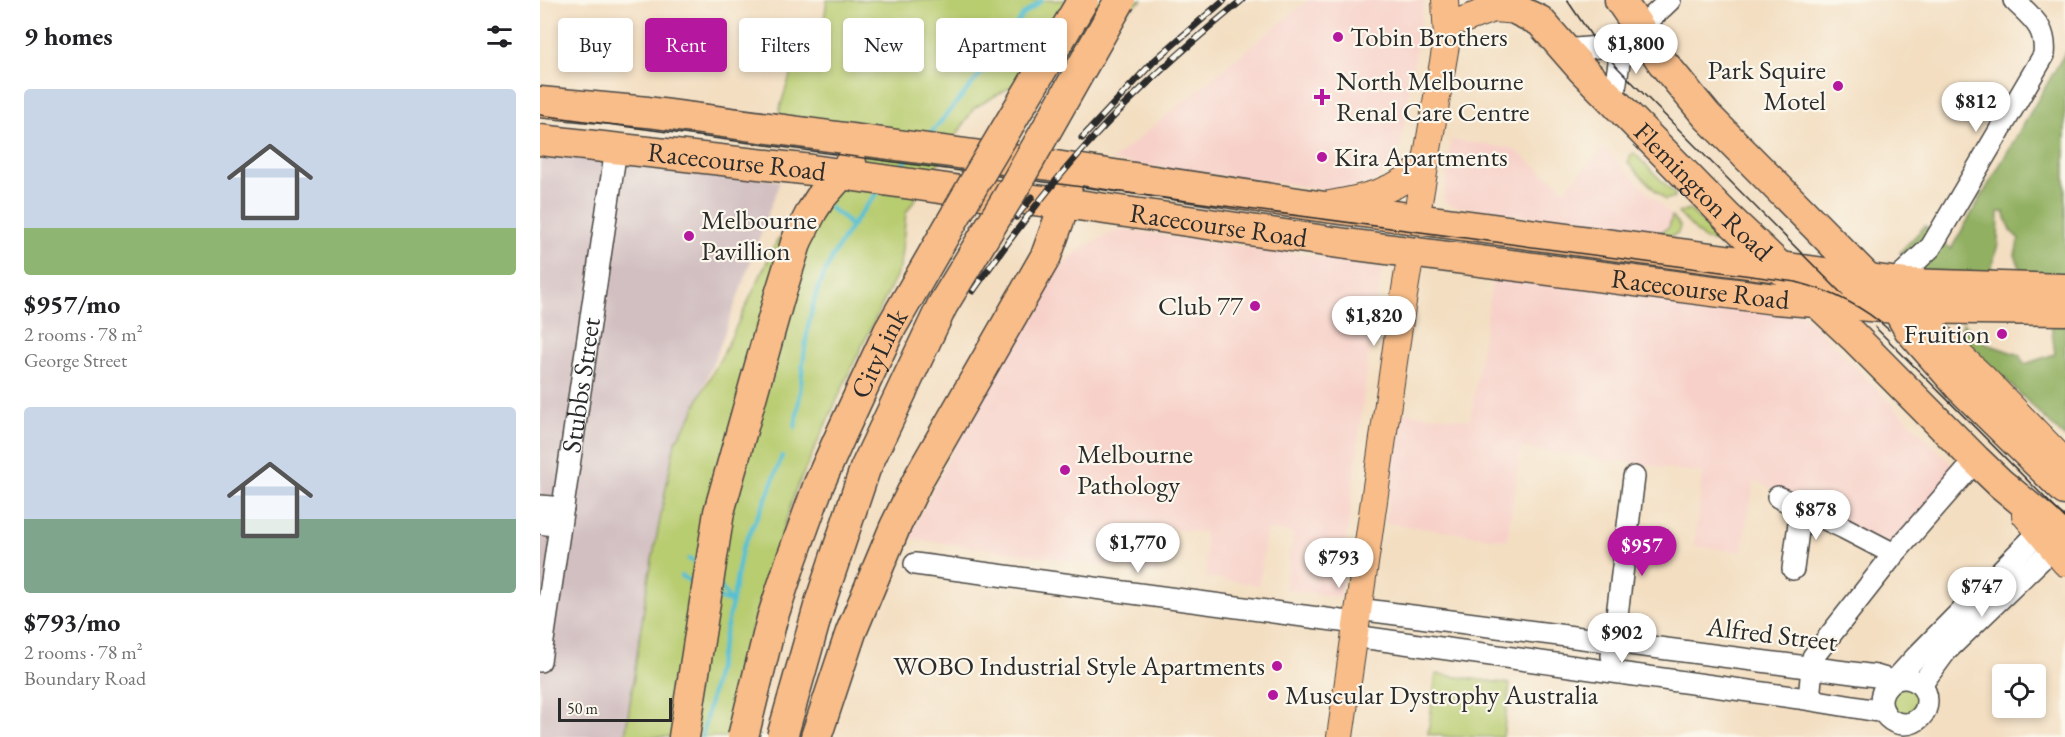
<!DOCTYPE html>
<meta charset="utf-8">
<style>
body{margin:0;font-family:"EB Garamond",serif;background:#f6f6f6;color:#202124;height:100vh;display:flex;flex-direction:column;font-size:22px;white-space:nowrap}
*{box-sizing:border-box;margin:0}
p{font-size:20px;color:#757577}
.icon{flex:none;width:33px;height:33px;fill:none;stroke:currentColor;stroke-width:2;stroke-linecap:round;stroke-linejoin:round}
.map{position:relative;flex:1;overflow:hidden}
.panel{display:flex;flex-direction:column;background:#fff;width:540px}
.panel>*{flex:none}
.banner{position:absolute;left:18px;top:18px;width:570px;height:54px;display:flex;gap:12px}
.fabs{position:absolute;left:1452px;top:664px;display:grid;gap:12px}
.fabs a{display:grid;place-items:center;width:54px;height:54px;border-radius:6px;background:#fff;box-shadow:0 3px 9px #0003;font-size:30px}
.scale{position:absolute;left:18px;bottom:15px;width:114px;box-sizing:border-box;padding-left:6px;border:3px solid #2b2b2b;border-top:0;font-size:16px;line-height:21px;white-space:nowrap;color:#2b2b2b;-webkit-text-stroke:4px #fbf7ec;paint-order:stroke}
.price{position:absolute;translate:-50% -51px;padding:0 14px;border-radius:21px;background:#fff;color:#222;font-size:20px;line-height:39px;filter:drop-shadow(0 2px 3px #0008)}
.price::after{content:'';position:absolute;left:50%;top:36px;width:18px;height:14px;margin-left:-9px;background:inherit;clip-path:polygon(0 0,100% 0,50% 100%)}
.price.selected{background:#b5179e;color:#fff}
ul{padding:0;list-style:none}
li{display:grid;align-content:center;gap:12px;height:318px;padding:0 24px}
li span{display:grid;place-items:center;height:186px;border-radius:6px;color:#555}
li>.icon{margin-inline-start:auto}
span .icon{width:108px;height:108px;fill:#fffc;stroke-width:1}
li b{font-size:26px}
h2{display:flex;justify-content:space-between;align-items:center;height:72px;padding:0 24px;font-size:26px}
.pill{padding:0 21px;border-radius:6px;background:#fff;box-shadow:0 3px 9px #0003;font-size:21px;line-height:54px}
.pill.selected{background:#b5179e;color:#fff}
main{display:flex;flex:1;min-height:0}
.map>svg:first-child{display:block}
.built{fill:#f7d1c9}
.industrial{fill:#d2bfc1}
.green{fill:#b8cc6f;stroke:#727c4d;stroke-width:1.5}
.forest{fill:#92b062;stroke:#5e6e46;stroke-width:1.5}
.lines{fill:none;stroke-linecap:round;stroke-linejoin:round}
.stream{stroke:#56c0d1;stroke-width:4.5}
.minor-casing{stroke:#494642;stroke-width:24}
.major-casing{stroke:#494642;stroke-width:28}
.highway-casing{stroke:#494642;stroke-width:33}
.minor{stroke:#fff;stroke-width:21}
.major{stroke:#f8bd89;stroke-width:26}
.highway{stroke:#f8bd89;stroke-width:30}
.tram{stroke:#2b2b2b;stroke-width:1.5}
.rail-casing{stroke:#2b2b2b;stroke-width:7}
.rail{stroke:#fbf7ec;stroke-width:4.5;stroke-dasharray:14;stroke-linecap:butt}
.highway-bridge-casing{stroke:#494642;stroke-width:33;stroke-linecap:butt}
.highway-bridge{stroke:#f8bd89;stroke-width:30}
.poi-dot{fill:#b5179e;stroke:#fbf7ec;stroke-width:2}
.labels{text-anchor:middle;stroke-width:4.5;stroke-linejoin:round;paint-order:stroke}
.poi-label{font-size:27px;fill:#2b2b2b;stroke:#fbf7ec;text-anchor:start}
.street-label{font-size:27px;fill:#2b2b2b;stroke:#fbf7ec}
</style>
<main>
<section class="panel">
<h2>9 homes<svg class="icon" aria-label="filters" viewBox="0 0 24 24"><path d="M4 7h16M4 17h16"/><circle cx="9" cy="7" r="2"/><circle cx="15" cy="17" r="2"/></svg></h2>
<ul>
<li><span style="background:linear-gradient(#c9d6e8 75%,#8fb573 0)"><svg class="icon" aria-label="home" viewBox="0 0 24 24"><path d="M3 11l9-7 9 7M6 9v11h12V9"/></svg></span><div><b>$957/mo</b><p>2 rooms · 78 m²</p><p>George Street</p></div></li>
<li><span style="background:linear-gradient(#c9d6e8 60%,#7fa58c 0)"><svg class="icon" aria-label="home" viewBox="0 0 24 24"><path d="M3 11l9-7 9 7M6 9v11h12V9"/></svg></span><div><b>$793/mo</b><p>2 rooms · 78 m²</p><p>Boundary Road</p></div></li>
</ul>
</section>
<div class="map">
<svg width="1525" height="737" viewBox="0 0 1525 737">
<rect width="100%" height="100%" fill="#fbf7ec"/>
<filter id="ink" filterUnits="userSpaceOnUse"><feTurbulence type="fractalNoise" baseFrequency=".0167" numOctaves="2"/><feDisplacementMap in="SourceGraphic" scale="12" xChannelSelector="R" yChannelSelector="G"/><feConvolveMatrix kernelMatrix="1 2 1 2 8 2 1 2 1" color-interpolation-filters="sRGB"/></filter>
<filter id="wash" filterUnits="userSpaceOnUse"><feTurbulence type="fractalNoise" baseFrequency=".008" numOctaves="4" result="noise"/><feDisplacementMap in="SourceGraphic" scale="24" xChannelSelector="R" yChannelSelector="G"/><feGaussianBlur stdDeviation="1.35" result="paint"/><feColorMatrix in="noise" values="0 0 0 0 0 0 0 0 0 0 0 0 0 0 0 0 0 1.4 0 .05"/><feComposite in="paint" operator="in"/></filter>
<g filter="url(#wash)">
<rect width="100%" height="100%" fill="#f3dec1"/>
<path class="built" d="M 768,0 L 884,0 L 860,149 L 837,181 L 800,191 L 571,161 Z
M 911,140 L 972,148 L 1025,189 L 1064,148 L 1132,216 L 1138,223 L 1140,229 L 1138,233 L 1132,236 L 908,205 L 904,199 Z
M 589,230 L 797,259 L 842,267 L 827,366 L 800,598 L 745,589 L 753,533 L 726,530 L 719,585 L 667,577 L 664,532 L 624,529 L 618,573 L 368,538 L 450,379 L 495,302 L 519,267 L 546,245 L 577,231 Z
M 953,278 L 1263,314 L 1422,475 L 1350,549 L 1214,480 L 1202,552 L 1154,546 L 1163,473 L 981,448 L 967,540 L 845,523 L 862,412 L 930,420 Z"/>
<path class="industrial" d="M 0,146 L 240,181 L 181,343 L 152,415 L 135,442 L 108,581 L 85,737 L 0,737 Z"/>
<path class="green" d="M 287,0 L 602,0 L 523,57 L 434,108 L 366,213 L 360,268 L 311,369 L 255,492 L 210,635 L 189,737 L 85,737 L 108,581 L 135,442 L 152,415 L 161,394 L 184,352 L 237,241 L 336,130 L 238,119 C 240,100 249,85 252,67 L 277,70 Z
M 1094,153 L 1135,194 L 1135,197 L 1125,200 L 1088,163 L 1091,155 Z
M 1149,209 L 1183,242 L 1165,240 L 1138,213 Z
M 1132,216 L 1140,226 L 1138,233 L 1132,236 L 1118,234 L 1129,227 Z
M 896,674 L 970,684 L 963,737 L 911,737 L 888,734 Z
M1351 701a14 14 0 1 1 28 0a14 14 0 1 1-28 0Z"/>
<path class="forest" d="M 1525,53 L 1525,275 L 1483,275 L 1475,255 L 1479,239 L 1471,231 L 1464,212 L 1459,212 L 1458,244 L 1450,274 L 1382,272 L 1360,252 L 1385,226 L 1411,249 Z
M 1525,320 L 1525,438 L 1418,333 L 1423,323 L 1447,344 L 1479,355 L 1485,364 L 1515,354 L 1511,323 Z"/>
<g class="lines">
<path class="stream" d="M 387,138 L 453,59 L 483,15 L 502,0
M 357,171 L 369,157
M 290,208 L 304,218 L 311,227
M 255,427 C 262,391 262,354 270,318 C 279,272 308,226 339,191
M 149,559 L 159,565
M 142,576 L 158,586
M 180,586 L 192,603
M 175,597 L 192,603
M 162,737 L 192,603 L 202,549 L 227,496 L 242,456"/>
</g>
</g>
<g filter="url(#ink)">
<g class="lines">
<g class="minor-casing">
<g id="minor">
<path d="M 1024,50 L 1059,47 L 1087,41"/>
<path d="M 1073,101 L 1079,63 L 1087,41 L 1130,0"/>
<path d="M 1354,282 L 1391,247 L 1504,55 C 1507,27 1492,18 1474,0"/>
<path d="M 1238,497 L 1304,528 L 1354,554"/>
<path d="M 0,506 L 23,508"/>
<path d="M 0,523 L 20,526"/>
<path d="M 375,564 L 816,623"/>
<path d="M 1253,569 L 1261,508"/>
<path d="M 818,609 L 1336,676 L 1353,681"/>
<path d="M 814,636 L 1259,698 L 1344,712"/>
<path d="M 1072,656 L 1094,477"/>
<path id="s1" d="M 0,661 L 76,149"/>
<circle cx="1364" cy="701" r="23"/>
<path d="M 1356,679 L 1376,657 L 1499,532"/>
<path d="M 1381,685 L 1406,651 L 1513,548"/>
<path d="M 1269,699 L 1273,657 L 1354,554 L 1436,460"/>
</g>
</g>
<g class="major-casing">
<path id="major" d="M 923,20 L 953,9 L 979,11
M 790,204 C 825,198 860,190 885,163
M 876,219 L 907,39 L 905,0
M 1359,311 L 1386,324 L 1396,333 L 1444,378 L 1525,462
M 1485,515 L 1525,563
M 800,737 L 860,320 L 871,253"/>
</g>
<g class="highway-casing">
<g id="highway">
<path id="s2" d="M 971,0 L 979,11 L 1000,21 L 1041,68 L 1188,218 L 1314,337 L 1436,460 L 1460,483 L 1525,537"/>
<path d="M 1080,0 L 1123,63 L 1167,116 L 1357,308 L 1369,329 L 1420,387 L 1525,490"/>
<path d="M 0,102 L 108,112 L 509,165 L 778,206 L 1367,284 L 1525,289"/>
<path id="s3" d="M 0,140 L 272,170 L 442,194 L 538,205 L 799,243 L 1235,299 L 1357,308 L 1525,310"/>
<path d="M 144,737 L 179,512 L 239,298 L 257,240 L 272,211 L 281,197 L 311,163"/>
<path d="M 276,737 L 311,632 L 355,527 L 380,476 L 506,256 L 519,220 L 527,185"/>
</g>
</g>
<use href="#minor" class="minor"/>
<use href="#major" class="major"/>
<use href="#highway" class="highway"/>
<path class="tram" d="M 1027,0 L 1059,47 L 1078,68 L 1303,295
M 0,115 L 1256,282 C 1291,291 1322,305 1349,330
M 1335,327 L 1525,518"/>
<g class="rail-casing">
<path id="rail" d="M 542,138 L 613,62 L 684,0
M 476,217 L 492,197
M 433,291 C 470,238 510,185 554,137 C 600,87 650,43 702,0"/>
</g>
<use href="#rail" class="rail"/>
<g class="highway-bridge-casing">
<g id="highway-bridge">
<path id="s4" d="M 203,737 L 232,619 L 251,561 L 279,484 L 303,430 L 349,331 L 436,180 L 543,0"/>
<path d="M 242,737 L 280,603 L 325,469 L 402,306 L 470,194 L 580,0"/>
</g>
</g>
<use href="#highway-bridge" class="highway-bridge"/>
</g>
</g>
<g class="poi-dot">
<circle cx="798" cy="37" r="6"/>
<circle cx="1298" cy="86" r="6"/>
<path d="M779 88h6v6h6v6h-6v6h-6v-6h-6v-6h6z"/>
<circle cx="782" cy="157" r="6"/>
<circle cx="149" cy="236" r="6"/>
<circle cx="715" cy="306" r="6"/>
<circle cx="1462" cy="334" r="6"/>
<circle cx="525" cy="470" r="6"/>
<circle cx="737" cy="666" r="6"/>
<circle cx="733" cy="695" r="6"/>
</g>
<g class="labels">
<g class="poi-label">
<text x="810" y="46">Tobin Brothers</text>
<text x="1286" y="79" text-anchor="end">Park Squire<tspan x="1286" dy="31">Motel</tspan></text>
<text x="796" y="90">North Melbourne<tspan x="796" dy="31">Renal Care Centre</tspan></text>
<text x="794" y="166">Kira Apartments</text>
<text x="161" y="229">Melbourne<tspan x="161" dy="31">Pavillion</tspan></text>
<text x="703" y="315" text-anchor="end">Club 77</text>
<text x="1450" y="343" text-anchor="end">Fruition</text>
<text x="537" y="463">Melbourne<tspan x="537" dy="31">Pathology</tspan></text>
<text x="725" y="675" text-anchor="end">WOBO Industrial Style Apartments</text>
<text x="745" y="704">Muscular Dystrophy Australia</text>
</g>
<g class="street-label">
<text dy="9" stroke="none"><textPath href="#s3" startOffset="198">Racecourse Road</textPath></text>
<text dy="9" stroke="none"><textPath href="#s2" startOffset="273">Flemington Road</textPath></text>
<text dy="9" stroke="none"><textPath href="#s3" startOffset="684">Racecourse Road</textPath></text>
<text dy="9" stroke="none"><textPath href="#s3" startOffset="1170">Racecourse Road</textPath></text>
<text dy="9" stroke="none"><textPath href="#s4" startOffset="408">CityLink</textPath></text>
<text dy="9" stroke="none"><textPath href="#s1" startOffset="279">Stubbs Street</textPath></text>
<text transform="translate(1232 634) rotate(7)" y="9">Alfred Street</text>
</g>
</g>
</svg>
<div class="fabs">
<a><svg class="icon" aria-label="locate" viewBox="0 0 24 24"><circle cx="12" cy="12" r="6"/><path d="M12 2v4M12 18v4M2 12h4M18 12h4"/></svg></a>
</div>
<div class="scale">50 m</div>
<b class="price" style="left:1096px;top:75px">$1,800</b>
<b class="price" style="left:1436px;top:133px">$812</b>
<b class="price" style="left:834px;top:347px">$1,820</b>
<b class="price" style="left:1276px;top:541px">$878</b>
<b class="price" style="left:598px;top:574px">$1,770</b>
<b class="price selected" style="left:1102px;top:577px">$957</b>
<b class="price" style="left:799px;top:589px">$793</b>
<b class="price" style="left:1442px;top:618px">$747</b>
<b class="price" style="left:1082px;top:664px">$902</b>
<div class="banner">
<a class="pill">Buy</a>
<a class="pill selected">Rent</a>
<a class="pill">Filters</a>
<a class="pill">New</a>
<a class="pill">Apartment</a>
</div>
</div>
</main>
